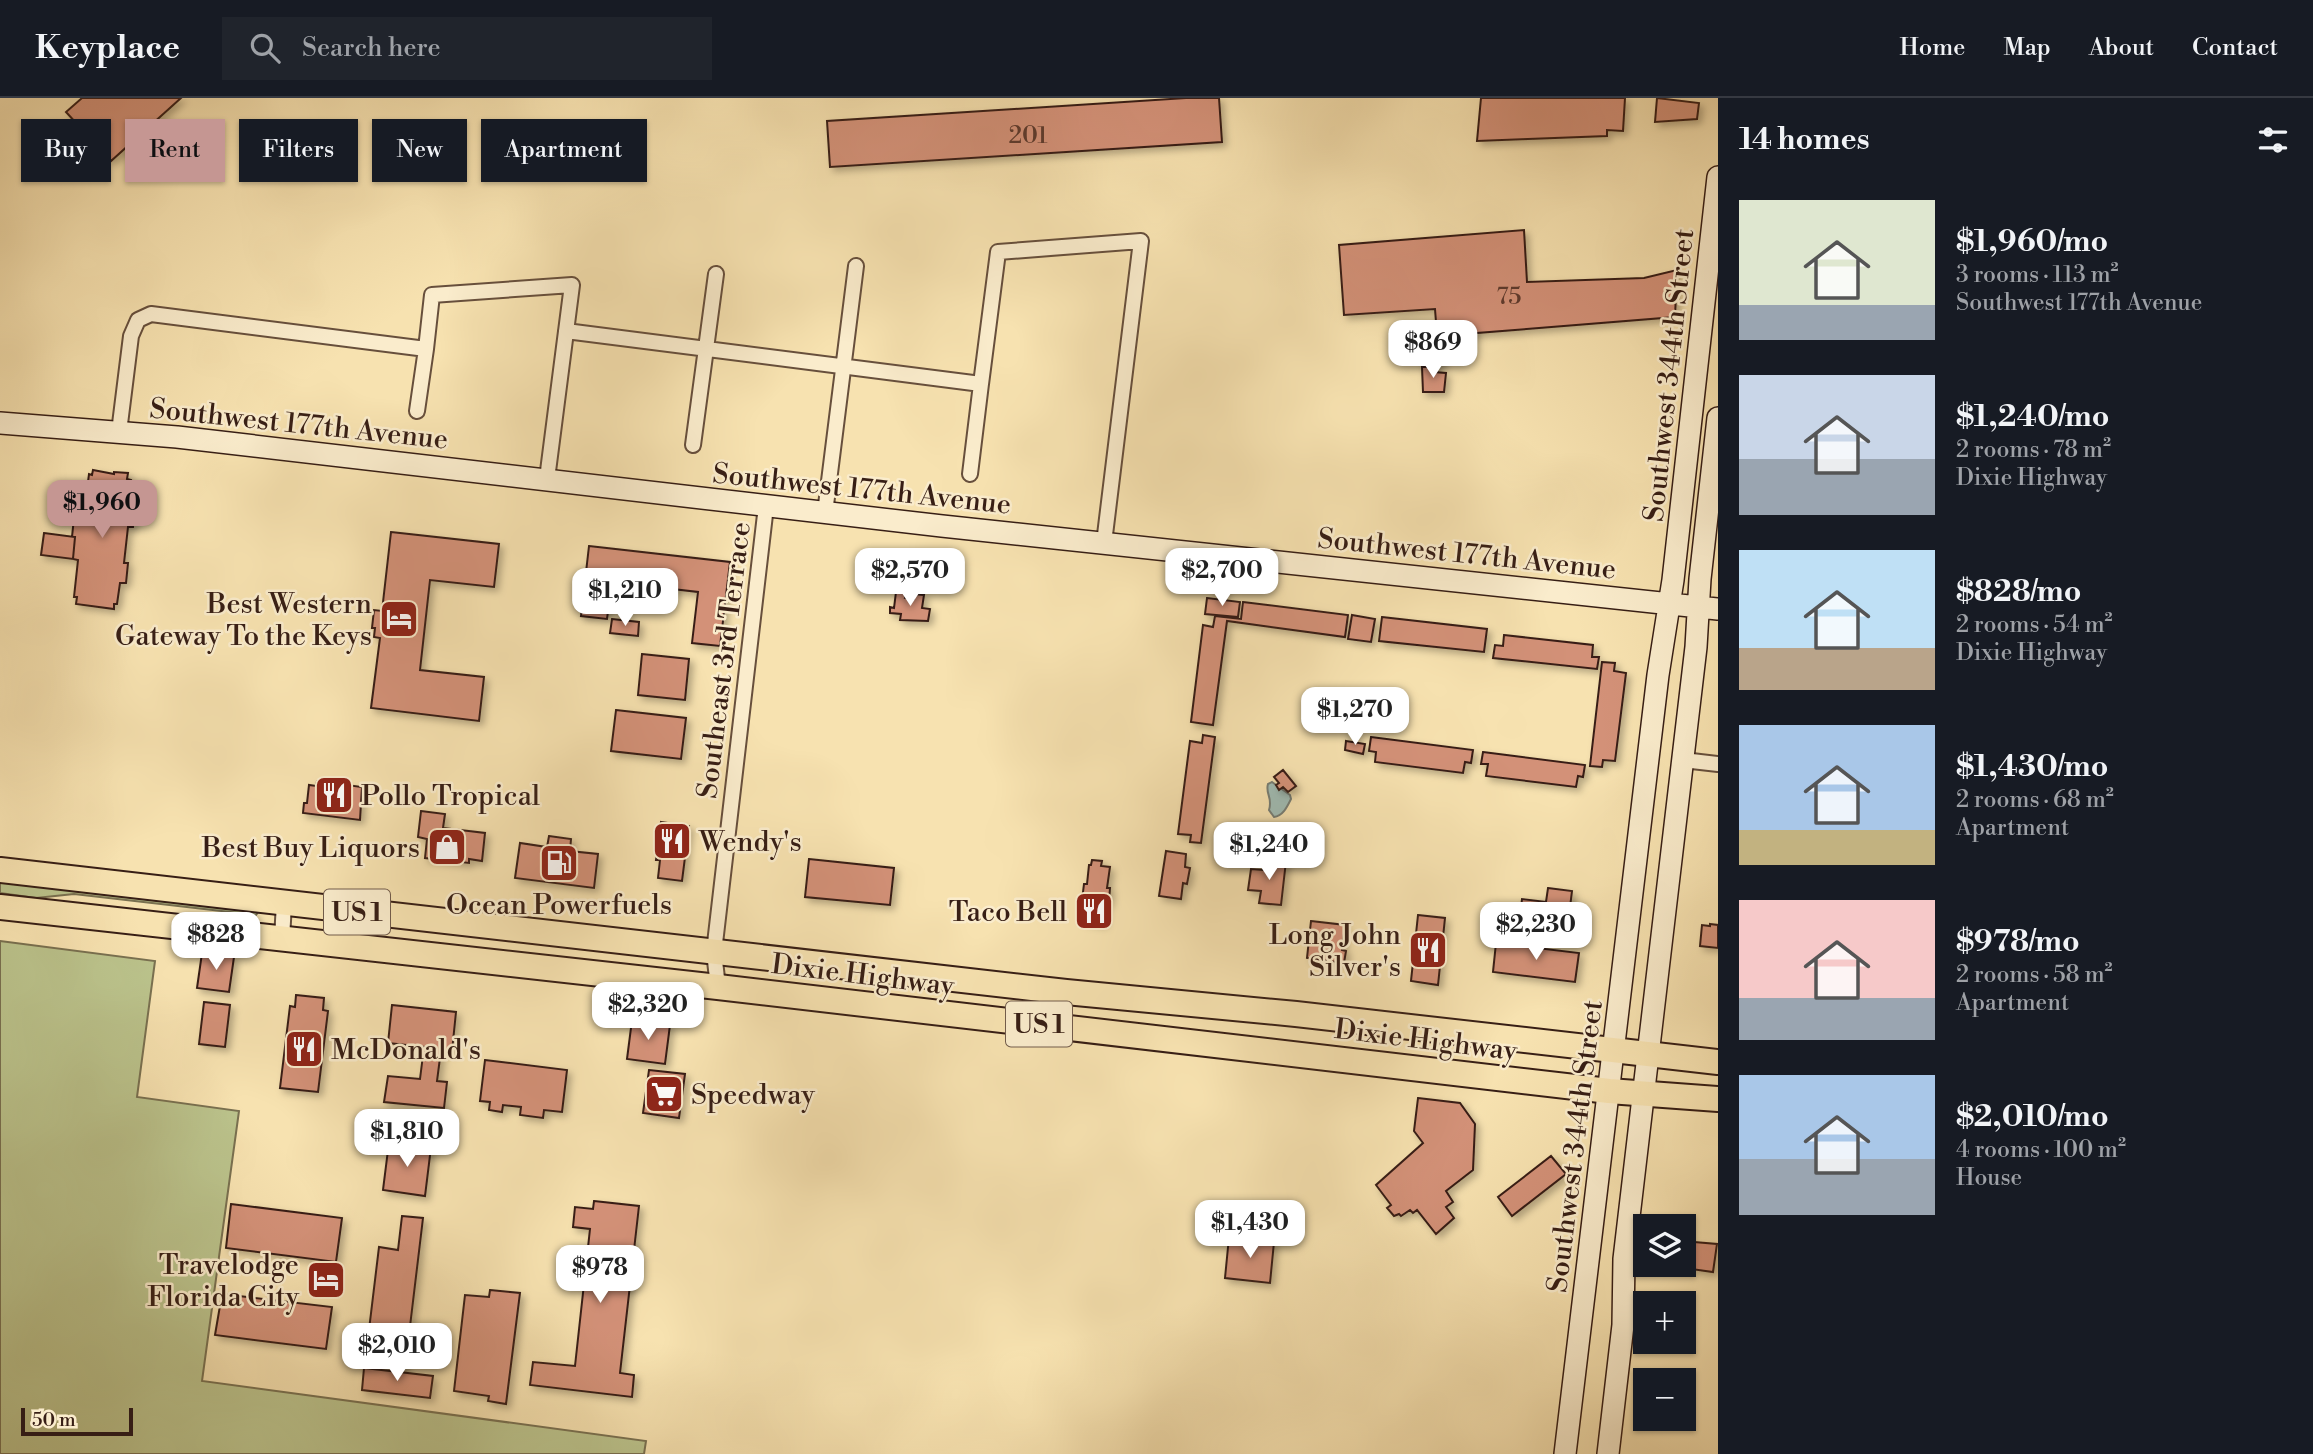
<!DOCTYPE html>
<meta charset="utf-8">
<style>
body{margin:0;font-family:"Libre Bodoni",serif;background:#20242c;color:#f1f3f6;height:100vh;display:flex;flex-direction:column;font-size:26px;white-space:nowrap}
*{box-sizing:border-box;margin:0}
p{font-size:23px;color:#9ea1a6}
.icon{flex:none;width:38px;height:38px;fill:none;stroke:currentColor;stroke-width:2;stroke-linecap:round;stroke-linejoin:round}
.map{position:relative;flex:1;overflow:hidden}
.panel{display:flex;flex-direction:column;background:#171b24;width:595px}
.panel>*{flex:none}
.hud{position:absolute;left:21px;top:21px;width:665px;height:63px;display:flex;gap:14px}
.buttons{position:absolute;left:1633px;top:1116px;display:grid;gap:14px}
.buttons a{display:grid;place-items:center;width:63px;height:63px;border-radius:0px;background:#171b24;box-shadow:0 2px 5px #0004;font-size:35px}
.scale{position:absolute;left:21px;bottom:18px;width:112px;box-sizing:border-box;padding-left:7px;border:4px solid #371e15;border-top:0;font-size:19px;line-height:24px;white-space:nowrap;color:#371e15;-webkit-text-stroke:5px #faeccc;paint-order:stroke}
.price{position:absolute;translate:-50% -60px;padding:0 16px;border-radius:14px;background:#fff;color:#222;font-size:23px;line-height:46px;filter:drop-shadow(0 2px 4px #0008)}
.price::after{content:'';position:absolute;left:50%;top:42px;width:21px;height:16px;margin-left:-10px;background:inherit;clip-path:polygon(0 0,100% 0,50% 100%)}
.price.selected{background:#c59692;color:#111}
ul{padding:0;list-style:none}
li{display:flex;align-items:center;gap:21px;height:175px;padding:0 21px}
li span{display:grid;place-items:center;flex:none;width:196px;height:140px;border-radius:0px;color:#555}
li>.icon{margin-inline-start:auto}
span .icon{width:84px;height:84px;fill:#fffc;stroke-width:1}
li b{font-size:30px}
h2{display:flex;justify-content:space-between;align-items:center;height:84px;padding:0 21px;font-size:30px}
.tag{padding:0 24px;border-radius:0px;background:#171b24;box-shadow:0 2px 5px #0004;font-size:24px;line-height:63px}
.tag.selected{background:#c59692;color:#111}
header{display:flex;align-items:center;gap:42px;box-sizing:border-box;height:98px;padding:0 35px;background:#171b24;border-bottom:2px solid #363941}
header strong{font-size:33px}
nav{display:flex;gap:38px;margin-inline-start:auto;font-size:24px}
.search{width:490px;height:63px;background:#20242c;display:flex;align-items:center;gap:18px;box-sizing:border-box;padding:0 24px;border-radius:0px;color:#9ea1a6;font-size:26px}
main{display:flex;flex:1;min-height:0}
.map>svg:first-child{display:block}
.green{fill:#bbc38c;stroke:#797050;stroke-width:2}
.water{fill:#a0bcb4;stroke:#767d74;stroke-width:2}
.building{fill:#d39178;stroke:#371e15;stroke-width:2;filter:url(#shadow)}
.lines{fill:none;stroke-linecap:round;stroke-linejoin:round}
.minor-casing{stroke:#674f3c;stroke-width:18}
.secondary-casing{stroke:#371e15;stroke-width:24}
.trunk-casing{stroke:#371e15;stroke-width:28}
.minor{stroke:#faeccc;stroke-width:14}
.secondary{stroke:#faeccc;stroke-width:21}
.trunk{stroke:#f7e2b0;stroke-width:24}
.labels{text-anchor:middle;stroke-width:5;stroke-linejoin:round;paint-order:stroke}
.number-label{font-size:24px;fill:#5e3b2e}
.shield{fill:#faeccc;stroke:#725c4c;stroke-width:2}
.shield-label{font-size:26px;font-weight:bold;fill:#371e15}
.street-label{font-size:28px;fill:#371e15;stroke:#faeccc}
.poi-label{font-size:28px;fill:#371e15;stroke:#faeccc;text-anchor:end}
</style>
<header>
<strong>Keyplace</strong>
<div class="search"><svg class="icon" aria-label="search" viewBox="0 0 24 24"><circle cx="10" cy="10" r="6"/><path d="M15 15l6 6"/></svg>Search here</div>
<nav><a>Home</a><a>Map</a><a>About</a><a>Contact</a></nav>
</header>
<main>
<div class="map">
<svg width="1718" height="1356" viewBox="0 0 1718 1356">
<defs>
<filter id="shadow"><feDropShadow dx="4" dy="4" stdDeviation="3.5" flood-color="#0004"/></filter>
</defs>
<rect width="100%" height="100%" fill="#f7e2b0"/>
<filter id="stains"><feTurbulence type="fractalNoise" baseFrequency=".00286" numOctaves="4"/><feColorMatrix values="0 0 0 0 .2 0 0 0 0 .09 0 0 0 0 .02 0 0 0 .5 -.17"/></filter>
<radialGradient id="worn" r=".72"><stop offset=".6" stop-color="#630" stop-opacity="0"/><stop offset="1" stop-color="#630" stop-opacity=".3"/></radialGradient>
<path class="green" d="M 0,781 L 259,813 L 256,817 L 74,796 L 36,800 L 0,795 Z
M 0,843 L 155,863 L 137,999 L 239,1013 L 202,1283 L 646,1343 L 644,1356 L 0,1356 Z"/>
<path class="water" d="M 1272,684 L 1290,697 L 1291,701 C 1287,709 1283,718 1274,719 L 1269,712 C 1273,699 1265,696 1268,686 Z"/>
<path class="building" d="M 82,0 L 181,0 L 111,63 L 66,14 Z
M 1186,0 L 1219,0 L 1222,44 L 830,69 L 827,23 Z
M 1481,0 L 1625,0 L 1623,33 L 1607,32 L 1607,38 L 1477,43 Z
M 1657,0 L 1699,5 L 1697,21 L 1655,24 Z
M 1524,132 L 1527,184 L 1644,180 L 1677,172 L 1675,219 L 1452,237 L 1452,251 L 1438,251 L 1435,211 L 1344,217 L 1339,147 Z
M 1443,255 L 1443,266 L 1421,267 L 1421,256 Z
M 1422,269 L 1434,269 L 1434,274 L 1446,275 L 1444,294 L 1423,294 Z
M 93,372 L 114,376 L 114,374 L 128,375 L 127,381 L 131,382 L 128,400 L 125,400 L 123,418 L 134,419 L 133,429 L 128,429 L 124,465 L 128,465 L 126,485 L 120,485 L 117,506 L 114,506 L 114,511 L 76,506 L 77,499 L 74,499 L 78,462 L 73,461 L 75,439 L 72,439 L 75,410 L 80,410 L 80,406 L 85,407 L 89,376 L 92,377 Z
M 391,434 L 499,446 L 494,489 L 430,482 L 420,572 L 484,579 L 479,623 L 371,610 L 380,540 L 374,539 L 375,530 L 372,530 L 374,512 L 382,513 Z
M 44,435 L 75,439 L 73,461 L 41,457 Z
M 589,448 L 730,464 L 720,548 L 692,545 L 698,494 L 612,484 L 607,521 L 581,518 Z
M 896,494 L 906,495 L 905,500 L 914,501 L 914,496 L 924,497 L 922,510 L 930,511 L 928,523 L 900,522 L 901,516 L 890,515 L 890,509 L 894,510 Z
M 1207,500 L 1240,504 L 1238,519 L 1205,516 Z
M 1243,504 L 1348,517 L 1345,539 L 1227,523 L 1213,627 L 1191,624 L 1203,527 L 1213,529 L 1215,518 L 1241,521 Z
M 1352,517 L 1375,521 L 1371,544 L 1348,541 Z
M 1382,519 L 1487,531 L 1484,554 L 1379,543 Z
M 612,521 L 639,524 L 638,538 L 610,535 Z
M 1504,537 L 1593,547 L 1592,559 L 1599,559 L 1597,571 L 1493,560 L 1495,547 L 1503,548 Z
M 642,556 L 689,561 L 685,602 L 638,597 Z
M 1602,564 L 1615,565 L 1614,573 L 1626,575 L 1615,663 L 1603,662 L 1602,669 L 1590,668 Z
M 616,612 L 686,620 L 681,661 L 611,653 Z
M 1203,637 L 1215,639 L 1201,745 L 1190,744 L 1191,737 L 1178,736 L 1190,643 L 1202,645 Z
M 1371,639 L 1473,652 L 1471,665 L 1465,664 L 1463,675 L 1375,664 L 1376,654 L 1369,653 Z
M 1346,643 L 1365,646 L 1363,656 L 1345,652 Z
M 1483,654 L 1585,667 L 1583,679 L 1578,678 L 1576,689 L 1486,678 L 1488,666 L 1481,666 Z
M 1283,672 L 1296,688 L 1288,694 L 1283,689 L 1279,692 L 1276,687 L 1279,685 L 1274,679 Z
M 317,683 L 362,689 L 360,722 L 303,715 L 304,705 L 307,705 L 309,687 L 316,688 Z
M 421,713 L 445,716 L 443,730 L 485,735 L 482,763 L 469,761 L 469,765 L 425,760 L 427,741 L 418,739 Z
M 661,724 L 689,728 L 682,783 L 658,780 L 660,762 L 656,762 Z
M 549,738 L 571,741 L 570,753 L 598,756 L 594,790 L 515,780 L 520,745 L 547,749 Z
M 1166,753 L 1186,756 L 1185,769 L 1190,770 L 1187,786 L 1183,785 L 1181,801 L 1159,798 Z
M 809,761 L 894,770 L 890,807 L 805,799 Z
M 1264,761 L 1286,763 L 1281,807 L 1259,805 L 1261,793 L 1248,792 L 1251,771 L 1263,772 Z
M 1092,762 L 1102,763 L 1101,768 L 1110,769 L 1107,790 L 1110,790 L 1109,804 L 1106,804 L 1103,825 L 1082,822 L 1085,802 L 1082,802 L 1084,786 L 1087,786 L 1089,767 L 1091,767 Z
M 1548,790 L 1572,793 L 1567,833 L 1519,827 L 1522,801 L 1546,804 Z
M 1418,817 L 1445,820 L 1438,887 L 1411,883 Z
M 1311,823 L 1345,827 L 1342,852 L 1346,853 L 1344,865 L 1307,860 Z
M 1710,826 L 1718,827 L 1718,850 L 1700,848 L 1702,827 L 1710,828 Z
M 1496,845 L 1579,855 L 1575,884 L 1493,874 Z
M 202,855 L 234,859 L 229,894 L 197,890 Z
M 296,897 L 324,900 L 323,912 L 328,913 L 318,994 L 280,990 L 290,908 L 295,909 Z
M 204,904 L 230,907 L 225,949 L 199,946 Z
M 392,907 L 456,914 L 452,953 L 441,952 L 437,983 L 447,984 L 444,1010 L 384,1004 L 388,978 L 420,981 L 424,949 L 388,945 Z
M 632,922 L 670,927 L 665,966 L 627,961 Z
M 485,962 L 567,972 L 562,1014 L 544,1012 L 543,1020 L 520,1017 L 521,1009 L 503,1007 L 502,1014 L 489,1012 L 490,1004 L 480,1003 Z
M 649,972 L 685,976 L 679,1020 L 643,1015 Z
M 1418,1000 L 1460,1005 L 1475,1026 L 1473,1072 L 1446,1093 L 1453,1104 L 1446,1109 L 1454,1120 L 1436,1136 L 1417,1112 L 1413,1115 L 1410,1112 L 1401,1118 L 1399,1116 L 1394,1118 L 1387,1110 L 1391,1107 L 1376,1087 L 1423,1045 L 1414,1033 Z
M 389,1044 L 431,1049 L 425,1098 L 383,1092 Z
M 1551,1058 L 1566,1076 L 1512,1118 L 1498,1099 Z
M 594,1103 L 639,1108 L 620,1275 L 634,1277 L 632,1299 L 530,1287 L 533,1264 L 575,1268 L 590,1131 L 573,1129 L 575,1109 L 593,1111 Z
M 594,1103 L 639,1108 L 620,1275 L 634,1277 L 632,1299 L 530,1287 L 533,1264 L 575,1268 L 590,1131 L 573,1129 L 575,1109 L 593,1111 Z
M 231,1106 L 342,1120 L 336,1164 L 226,1150 Z
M 402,1118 L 423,1120 L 405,1270 L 365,1265 L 379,1149 L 398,1152 Z
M 1229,1139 L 1274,1144 L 1270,1185 L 1225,1180 Z
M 1694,1144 L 1717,1146 L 1713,1174 L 1691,1171 Z
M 490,1192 L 520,1195 L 506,1306 L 488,1303 L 489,1298 L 454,1293 L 465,1197 L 489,1199 Z
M 490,1192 L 520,1195 L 506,1306 L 488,1303 L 489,1298 L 454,1293 L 465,1197 L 489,1199 Z
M 222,1196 L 332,1209 L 326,1251 L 215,1237 Z
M 364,1270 L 433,1278 L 430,1300 L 362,1292 Z"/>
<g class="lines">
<g class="minor-casing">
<path id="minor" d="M 566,233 L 981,286 L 998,154 L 1141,143 L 1104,445
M 417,313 L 426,251
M 119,334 L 131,238 L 138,222 L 151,216 L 426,251 L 432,197 L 572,187 L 547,381
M 693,347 L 716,176
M 970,376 L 981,286
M 825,415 L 856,168
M 1683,662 L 1718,666
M 282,841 L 284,805
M 718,889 L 714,854 L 766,408"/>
</g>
<g class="secondary-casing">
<path id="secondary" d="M 0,325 L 177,339 L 942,428 L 1718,511
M 1565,1356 L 1658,577 L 1673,482 L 1718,79
M 1608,1356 L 1623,1227 L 1624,1161 L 1696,549 L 1700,481 L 1718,320"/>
</g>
<g class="trunk-casing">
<path id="trunk" d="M 0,772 L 1066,894 L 1296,916 L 1718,964
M 0,809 L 718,889 L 1609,993 L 1718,1001"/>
</g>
<use href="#minor" class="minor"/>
<use href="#secondary" class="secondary"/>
<use href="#trunk" class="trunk"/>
</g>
<defs>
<g id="hotel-square" transform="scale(2.0125)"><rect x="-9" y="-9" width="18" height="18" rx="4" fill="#8f2418" stroke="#faeccc"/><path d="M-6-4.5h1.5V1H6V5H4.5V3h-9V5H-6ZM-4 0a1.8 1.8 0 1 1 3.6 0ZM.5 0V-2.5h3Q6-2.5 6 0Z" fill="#fff"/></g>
<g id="restaurant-square" transform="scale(2.0125)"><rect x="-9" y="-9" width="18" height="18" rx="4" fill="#8f2418" stroke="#faeccc"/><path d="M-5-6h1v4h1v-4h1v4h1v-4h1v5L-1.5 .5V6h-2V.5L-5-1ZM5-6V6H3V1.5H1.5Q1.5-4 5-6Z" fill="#fff"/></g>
<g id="shop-square" transform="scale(2.0125)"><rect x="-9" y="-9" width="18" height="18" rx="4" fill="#8f2418" stroke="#faeccc"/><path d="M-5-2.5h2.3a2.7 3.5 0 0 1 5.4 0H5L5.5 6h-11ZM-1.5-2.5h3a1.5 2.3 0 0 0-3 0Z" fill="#fff"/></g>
<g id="fuel-square" transform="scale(2.0125)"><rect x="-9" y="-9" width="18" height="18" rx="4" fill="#8f2418" stroke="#faeccc"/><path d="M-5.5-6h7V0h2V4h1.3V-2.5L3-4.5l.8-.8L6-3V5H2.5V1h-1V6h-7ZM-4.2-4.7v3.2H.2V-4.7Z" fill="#fff"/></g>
<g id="supermarket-square" transform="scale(2.0125)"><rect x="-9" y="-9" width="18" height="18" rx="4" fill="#8f2418" stroke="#faeccc"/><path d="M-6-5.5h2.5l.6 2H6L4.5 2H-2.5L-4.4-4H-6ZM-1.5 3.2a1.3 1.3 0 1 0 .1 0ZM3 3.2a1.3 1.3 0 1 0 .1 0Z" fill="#fff"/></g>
</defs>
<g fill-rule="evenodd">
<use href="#hotel-square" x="399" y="521"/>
<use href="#restaurant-square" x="334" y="697"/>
<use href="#restaurant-square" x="672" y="743"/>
<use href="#shop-square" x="447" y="749"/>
<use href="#fuel-square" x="559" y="765"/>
<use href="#restaurant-square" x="1094" y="813"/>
<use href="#restaurant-square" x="1428" y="852"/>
<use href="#restaurant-square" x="304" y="951"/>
<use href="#supermarket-square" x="664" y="996"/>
<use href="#hotel-square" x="326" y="1182"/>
</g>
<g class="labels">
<g class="number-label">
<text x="1028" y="45">201</text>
<text x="1509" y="206">75</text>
</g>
<g class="shield">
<rect x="324" y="791.5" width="66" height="45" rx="5"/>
<rect x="1006" y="903.5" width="66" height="45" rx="5"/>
</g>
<g class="shield-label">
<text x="357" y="823">US 1</text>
<text x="1039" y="935">US 1</text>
</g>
<g class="street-label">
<text transform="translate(1668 277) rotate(-84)" y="10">Southwest 344th Street</text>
<text transform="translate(299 325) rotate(6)" y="10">Southwest 177th Avenue</text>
<text transform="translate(862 390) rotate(6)" y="10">Southwest 177th Avenue</text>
<text transform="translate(1467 455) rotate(6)" y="10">Southwest 177th Avenue</text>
<text transform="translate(723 562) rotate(-83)" y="10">Southeast 3rd Terrace</text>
<text transform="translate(863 876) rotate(7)" y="10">Dixie Highway</text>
<text transform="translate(1426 941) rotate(7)" y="10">Dixie Highway</text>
<text transform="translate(1574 1048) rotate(-83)" y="10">Southwest 344th Street</text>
</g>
<g class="poi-label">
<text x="372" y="515">Best Western<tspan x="372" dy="32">Gateway To the Keys</tspan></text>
<text x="361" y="707" text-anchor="start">Pollo Tropical</text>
<text x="699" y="753" text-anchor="start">Wendy's</text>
<text x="420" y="759">Best Buy Liquors</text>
<text x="559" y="816" text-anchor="middle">Ocean Powerfuels</text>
<text x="1067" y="823">Taco Bell</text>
<text x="1401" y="846">Long John<tspan x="1401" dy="32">Silver's</tspan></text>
<text x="331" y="961" text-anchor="start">McDonald's</text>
<text x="691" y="1006" text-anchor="start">Speedway</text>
<text x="299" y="1176">Travelodge<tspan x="299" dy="32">Florida City</tspan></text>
</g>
</g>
<rect width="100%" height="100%" filter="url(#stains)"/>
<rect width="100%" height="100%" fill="url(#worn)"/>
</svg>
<div class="buttons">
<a><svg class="icon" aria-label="layers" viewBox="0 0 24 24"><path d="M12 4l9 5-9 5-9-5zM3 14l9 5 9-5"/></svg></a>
<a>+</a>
<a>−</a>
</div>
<div class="scale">50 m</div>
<b class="price" style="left:1433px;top:282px">$869</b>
<b class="price selected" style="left:102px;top:442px">$1,960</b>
<b class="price" style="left:910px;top:510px">$2,570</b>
<b class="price" style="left:1222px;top:510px">$2,700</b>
<b class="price" style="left:625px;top:530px">$1,210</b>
<b class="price" style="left:1355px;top:649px">$1,270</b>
<b class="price" style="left:1269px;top:784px">$1,240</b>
<b class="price" style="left:1536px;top:864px">$2,230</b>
<b class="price" style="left:216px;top:874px">$828</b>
<b class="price" style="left:648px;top:944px">$2,320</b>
<b class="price" style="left:407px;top:1071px">$1,810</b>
<b class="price" style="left:1250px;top:1162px">$1,430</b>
<b class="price" style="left:600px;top:1207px">$978</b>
<b class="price" style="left:397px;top:1285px">$2,010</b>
<div class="hud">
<a class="tag">Buy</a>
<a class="tag selected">Rent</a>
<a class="tag">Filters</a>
<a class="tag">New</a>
<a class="tag">Apartment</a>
</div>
</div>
<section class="panel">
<h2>14 homes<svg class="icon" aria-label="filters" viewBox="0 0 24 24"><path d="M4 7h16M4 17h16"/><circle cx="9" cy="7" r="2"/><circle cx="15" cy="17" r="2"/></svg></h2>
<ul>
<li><span style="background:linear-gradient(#dfe7d0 75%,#9aa5b1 0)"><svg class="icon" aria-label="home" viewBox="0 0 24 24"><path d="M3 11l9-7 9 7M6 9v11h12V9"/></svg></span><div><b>$1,960/mo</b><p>3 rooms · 113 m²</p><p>Southwest 177th Avenue</p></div></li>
<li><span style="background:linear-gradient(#c9d6e8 60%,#9aa5b1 0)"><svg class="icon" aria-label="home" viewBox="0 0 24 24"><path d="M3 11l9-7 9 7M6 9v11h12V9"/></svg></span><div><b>$1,240/mo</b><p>2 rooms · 78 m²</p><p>Dixie Highway</p></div></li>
<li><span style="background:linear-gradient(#bfe0f5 70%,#b9a48a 0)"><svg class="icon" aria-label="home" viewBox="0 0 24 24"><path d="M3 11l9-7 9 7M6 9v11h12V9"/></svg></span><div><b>$828/mo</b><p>2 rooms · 54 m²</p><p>Dixie Highway</p></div></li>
<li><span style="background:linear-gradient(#a9c7e8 75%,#c2b280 0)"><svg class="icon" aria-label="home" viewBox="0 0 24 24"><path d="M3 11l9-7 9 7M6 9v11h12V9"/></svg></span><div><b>$1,430/mo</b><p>2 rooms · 68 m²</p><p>Apartment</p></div></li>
<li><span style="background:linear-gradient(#f6c9c9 70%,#9aa5b1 0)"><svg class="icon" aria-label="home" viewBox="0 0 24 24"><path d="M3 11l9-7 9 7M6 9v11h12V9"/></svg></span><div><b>$978/mo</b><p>2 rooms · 58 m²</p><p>Apartment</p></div></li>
<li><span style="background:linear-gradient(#a9c7e8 60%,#9aa5b1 0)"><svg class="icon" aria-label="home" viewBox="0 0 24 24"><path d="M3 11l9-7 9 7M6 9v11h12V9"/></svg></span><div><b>$2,010/mo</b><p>4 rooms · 100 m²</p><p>House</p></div></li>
</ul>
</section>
</main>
